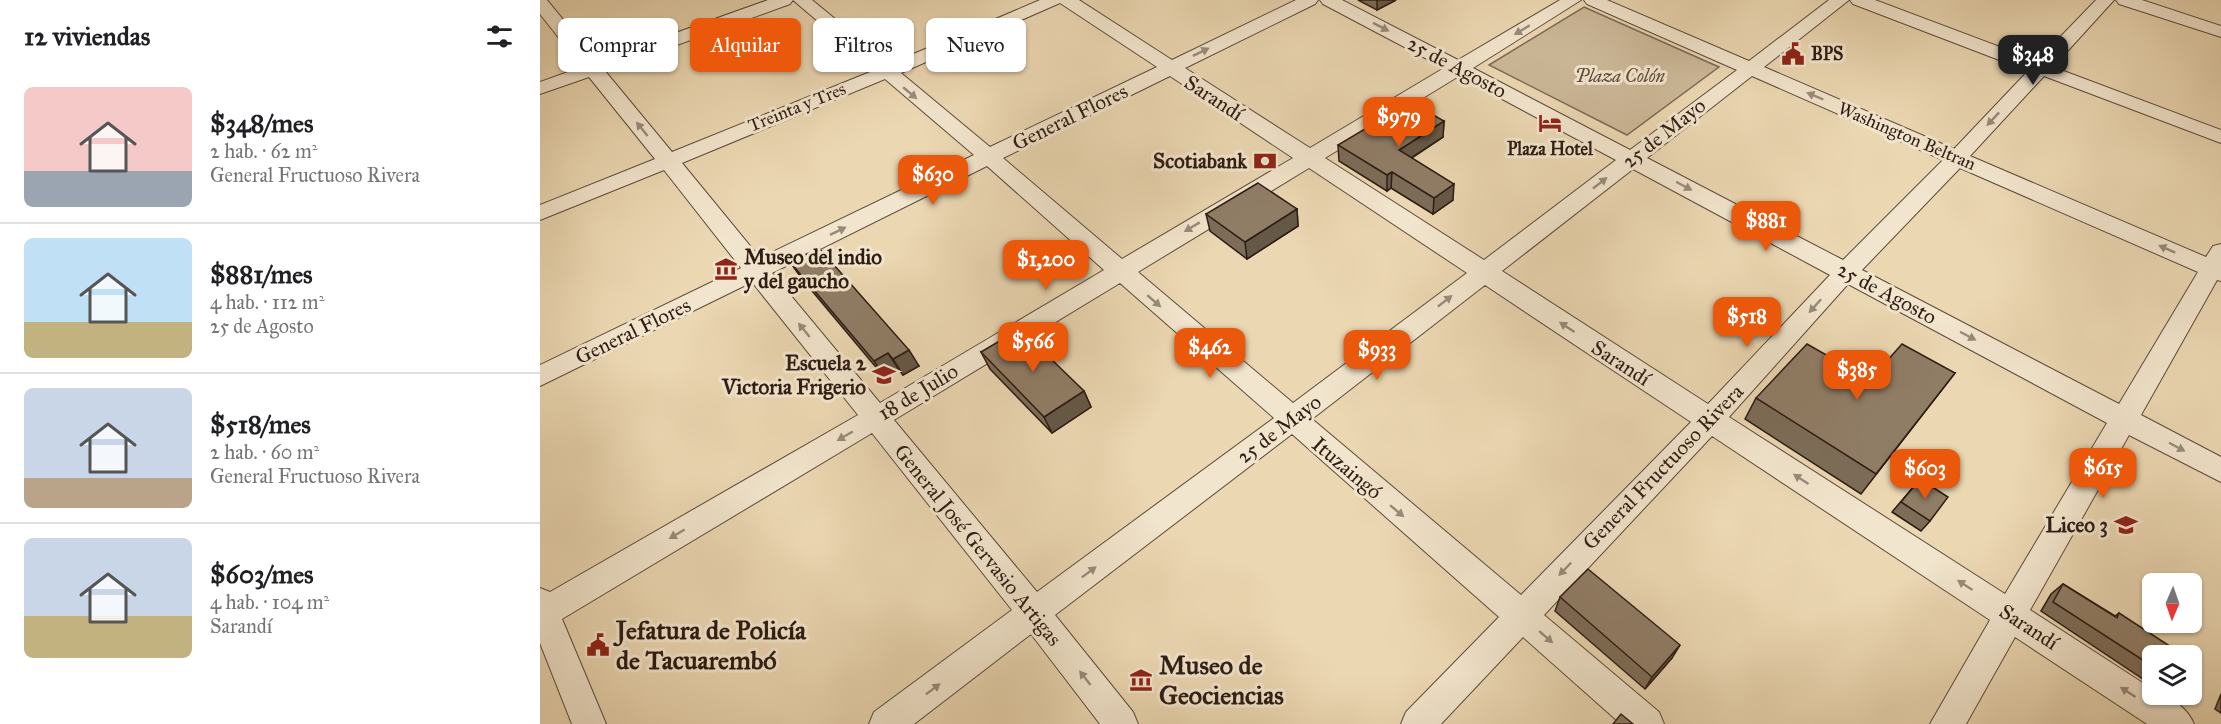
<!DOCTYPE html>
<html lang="es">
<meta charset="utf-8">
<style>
body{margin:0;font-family:"IM FELL Great Primer",serif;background:#f6f6f6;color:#202124;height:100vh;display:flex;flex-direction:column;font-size:22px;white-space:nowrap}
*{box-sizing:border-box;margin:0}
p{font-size:20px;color:#757577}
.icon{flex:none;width:33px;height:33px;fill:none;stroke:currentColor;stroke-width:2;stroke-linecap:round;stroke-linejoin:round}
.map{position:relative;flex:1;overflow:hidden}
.details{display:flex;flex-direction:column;background:#fff;width:540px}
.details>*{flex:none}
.hud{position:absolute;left:18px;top:18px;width:570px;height:54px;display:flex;gap:12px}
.needle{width:39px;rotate:182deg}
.tools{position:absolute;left:1602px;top:573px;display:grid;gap:12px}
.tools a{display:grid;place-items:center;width:60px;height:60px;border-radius:9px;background:#fff;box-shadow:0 2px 4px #0004;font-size:30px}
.price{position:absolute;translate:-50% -51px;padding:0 14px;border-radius:12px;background:#ea580c;color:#fff;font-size:20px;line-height:39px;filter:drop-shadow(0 2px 3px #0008)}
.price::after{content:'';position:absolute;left:50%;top:36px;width:18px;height:14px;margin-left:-9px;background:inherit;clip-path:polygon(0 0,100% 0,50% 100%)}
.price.current{background:#222;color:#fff}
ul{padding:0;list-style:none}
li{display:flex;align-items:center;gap:18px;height:150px;padding:0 24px}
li+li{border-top:2px solid #e0e0e0}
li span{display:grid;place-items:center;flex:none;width:168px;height:120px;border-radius:9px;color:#555}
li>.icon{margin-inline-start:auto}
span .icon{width:72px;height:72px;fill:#fffc;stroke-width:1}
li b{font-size:26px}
h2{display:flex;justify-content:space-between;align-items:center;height:72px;padding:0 24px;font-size:26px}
.pill{padding:0 21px;border-radius:9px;background:#fff;box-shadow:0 2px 4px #0004;font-size:21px;line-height:54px}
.pill.current{background:#ea580c;color:#fff}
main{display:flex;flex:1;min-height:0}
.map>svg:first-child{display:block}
.green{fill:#cbb797;stroke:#7c6a56;stroke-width:1.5}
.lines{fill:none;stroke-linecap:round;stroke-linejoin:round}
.minor-casing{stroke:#5c4b3c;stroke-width:2}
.minor{fill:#f2e5cd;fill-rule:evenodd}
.wall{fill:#7c6c58;stroke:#2d1c14;stroke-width:1.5}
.shaded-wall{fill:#655847;stroke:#2d1c14;stroke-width:1.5}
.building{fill:#907d66;stroke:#2d1c14;stroke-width:1.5}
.oneway{fill:#998b7a}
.labels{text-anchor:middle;stroke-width:6;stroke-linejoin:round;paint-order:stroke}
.far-poi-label{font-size:18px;font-weight:bold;fill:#2d1c14;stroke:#f2e5cd;text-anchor:start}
.far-park-label{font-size:18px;font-style:italic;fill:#5c4a3b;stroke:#f2e5cd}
.far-street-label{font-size:18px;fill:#2d1c14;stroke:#f2e5cd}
.street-label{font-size:21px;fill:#2d1c14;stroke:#f2e5cd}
.poi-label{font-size:21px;font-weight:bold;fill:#2d1c14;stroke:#f2e5cd;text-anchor:end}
.near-poi-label{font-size:26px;font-weight:bold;fill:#2d1c14;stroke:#f2e5cd;text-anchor:start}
</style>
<main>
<section class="details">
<h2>12 viviendas<svg class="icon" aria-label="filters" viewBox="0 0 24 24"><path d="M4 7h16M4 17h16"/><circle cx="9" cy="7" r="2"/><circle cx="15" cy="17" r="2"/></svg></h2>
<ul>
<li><span style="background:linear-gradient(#f6c9c9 70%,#9aa5b1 0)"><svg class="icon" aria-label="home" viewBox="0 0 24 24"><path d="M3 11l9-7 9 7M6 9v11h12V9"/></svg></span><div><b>$348/mes</b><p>2 hab. · 62 m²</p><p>General Fructuoso Rivera</p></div></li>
<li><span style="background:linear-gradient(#bfe0f5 70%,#c2b280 0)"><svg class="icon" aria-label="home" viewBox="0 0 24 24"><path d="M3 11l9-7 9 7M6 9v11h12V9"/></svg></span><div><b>$881/mes</b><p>4 hab. · 112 m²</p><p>25 de Agosto</p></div></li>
<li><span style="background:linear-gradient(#c9d6e8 75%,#b9a48a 0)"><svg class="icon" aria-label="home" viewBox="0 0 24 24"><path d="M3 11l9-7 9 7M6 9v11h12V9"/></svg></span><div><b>$518/mes</b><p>2 hab. · 60 m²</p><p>General Fructuoso Rivera</p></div></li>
<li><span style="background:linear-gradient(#c9d6e8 65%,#c2b280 0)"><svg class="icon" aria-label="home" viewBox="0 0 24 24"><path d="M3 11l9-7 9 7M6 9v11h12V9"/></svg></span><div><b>$603/mes</b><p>4 hab. · 104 m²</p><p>Sarandí</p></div></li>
</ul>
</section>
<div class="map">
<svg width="1681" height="724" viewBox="0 0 1681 724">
<rect width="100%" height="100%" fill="#ebd7b2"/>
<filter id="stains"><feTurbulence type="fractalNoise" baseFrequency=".00333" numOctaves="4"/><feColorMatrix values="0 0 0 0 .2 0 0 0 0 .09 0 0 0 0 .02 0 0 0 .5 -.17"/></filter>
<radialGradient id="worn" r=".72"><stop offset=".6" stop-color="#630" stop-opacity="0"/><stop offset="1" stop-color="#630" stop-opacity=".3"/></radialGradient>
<path class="green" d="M 1044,7 L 1179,67 L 1087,135 L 949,65 Z"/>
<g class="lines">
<g class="minor-casing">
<path id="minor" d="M 0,0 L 7,0 L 57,61 L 228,0 L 253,0 L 250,4 L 65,71 L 132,152 L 335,70 L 253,0 L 272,0 L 350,64 L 500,0 L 539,0 L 632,60 L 756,0 L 778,0 L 775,4 L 645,68 L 770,148 L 904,68 L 783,4 L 780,0 L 802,0 L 918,60 L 1020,0 L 1041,0 L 933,68 L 1090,150 L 1197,70 L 1047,4 L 1044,0 L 1067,0 L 1209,61 L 1289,0 L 1309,0 L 1224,67 L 1414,149 L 1488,71 L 1313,4 L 1310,0 L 1335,0 L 1497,61 L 1556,0 L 1574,0 L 1513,67 L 1681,130 L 1681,143 L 1504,76 L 1430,156 L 1666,257 L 1673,246 L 1681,244 L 1681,281 L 1677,280 L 1601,415 L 1681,457 L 1681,482 L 1589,435 L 1490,610 L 1612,689 L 1612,694 C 1630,694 1648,709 1654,724 L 1607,724 L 1475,637 L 1426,724 L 1390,724 L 1450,620 L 1172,436 L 1004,615 L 1119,712 L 1124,724 L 1081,724 L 983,637 L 901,724 L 861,724 L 866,712 L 959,617 L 752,434 L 515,615 L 593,712 L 598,724 L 560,724 L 491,634 L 374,724 L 329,724 L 334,712 L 472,610 L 332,433 L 22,619 L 66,724 L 32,724 L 0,643 L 0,588 L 10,592 L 318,415 L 212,282 L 0,386 L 0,365 L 201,268 L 124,170 L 0,220 L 0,205 L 115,159 L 49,77 L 0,94 L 0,82 L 42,67 L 0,14 ZM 520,3 L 617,67 L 450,147 L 361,73 ZM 630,76 L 753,158 L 582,259 L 463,158 ZM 919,76 L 1076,160 L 944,260 L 785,158 ZM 1212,76 L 1403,160 L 1303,260 L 1107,158 ZM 345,79 L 434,155 L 220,258 L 142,163 ZM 447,166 L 564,270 L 340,403 L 232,273 ZM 769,168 L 927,273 L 753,403 L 598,272 ZM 1420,168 L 1658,272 L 1579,404 L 1322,270 ZM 1093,169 L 1290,275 L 1168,404 L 962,271 ZM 580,283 L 734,418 L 497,592 L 354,420 ZM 1308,284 L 1567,423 L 1465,594 L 1189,417 ZM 945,285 L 1151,422 L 981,595 L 772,419 Z
M 1576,0 L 1602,0 L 1681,26 L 1681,37 L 1579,4 Z"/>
</g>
<use href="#minor" class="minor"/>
</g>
<path class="wall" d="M 818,0 L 856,0 L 837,10 Z
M 904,121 L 903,137 L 872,158 L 913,200 L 893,214 L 851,188 L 847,191 L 799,161 L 798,145 Z
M 757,209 L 758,226 L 707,259 L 670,231 L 666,214 Z
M 250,262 L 379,366 L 363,375 L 359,370 L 345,378 L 262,279 Z
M 441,352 L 544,391 L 551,407 L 512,433 L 450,369 Z
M 1415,373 L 1321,494 L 1205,419 L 1216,398 L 1330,380 Z
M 1380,479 L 1390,521 L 1381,531 L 1352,512 Z
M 1523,584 L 1575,616 L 1579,613 L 1612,656 L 1612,685 L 1501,611 L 1511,594 Z
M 1020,597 L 1132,658 L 1105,689 L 1015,611 Z
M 1681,694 L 1681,713 L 1675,709 Z"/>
<path class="shaded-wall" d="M 837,0 L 856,0 L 837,10 Z
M 904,121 L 903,137 L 859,166 L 859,150 Z
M 852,172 L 851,188 L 847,191 L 847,175 Z
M 914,184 L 913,200 L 893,214 L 894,198 Z
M 757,209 L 758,226 L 707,259 L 705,242 Z
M 369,350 L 379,366 L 363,375 L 353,359 Z
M 348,353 L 359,370 L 345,378 L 334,361 Z
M 544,391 L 551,407 L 512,433 L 504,417 Z
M 1140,645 L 1132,658 L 1105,689 L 1112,677 Z"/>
<path class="building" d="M 870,102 L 904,121 L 859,150 L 914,184 L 894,198 L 852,172 L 847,175 L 798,145 Z
M 718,183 L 757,209 L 705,242 L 666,214 Z
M 279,248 L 369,350 L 353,359 L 348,353 L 334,361 L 250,262 Z
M 480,329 L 544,391 L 504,417 L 441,352 Z
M 1267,344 L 1330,380 L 1362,344 L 1415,373 L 1336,474 L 1216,398 Z
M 1380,479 L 1408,497 L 1390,521 L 1361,502 Z
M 1048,569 L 1140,645 L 1112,677 L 1020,597 Z
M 1523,584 L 1577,618 L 1579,613 L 1645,656 L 1612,656 L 1612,666 L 1513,602 Z
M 1652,660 L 1656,663 L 1652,672 Z
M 1081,714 L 1093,724 L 1073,724 Z"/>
<defs><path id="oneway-solid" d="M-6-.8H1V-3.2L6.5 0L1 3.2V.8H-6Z" transform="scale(1.5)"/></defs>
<g class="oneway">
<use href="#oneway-solid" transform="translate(841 27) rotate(27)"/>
<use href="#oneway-solid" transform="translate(982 30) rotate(149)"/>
<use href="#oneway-solid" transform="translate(661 52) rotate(-26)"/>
<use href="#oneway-solid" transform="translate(370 93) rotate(40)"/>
<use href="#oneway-solid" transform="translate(1275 96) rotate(-157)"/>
<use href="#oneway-solid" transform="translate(1453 119) rotate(133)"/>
<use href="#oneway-solid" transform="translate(102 129) rotate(-129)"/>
<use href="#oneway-solid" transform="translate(1060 183) rotate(-38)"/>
<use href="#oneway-solid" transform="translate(1144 186) rotate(28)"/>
<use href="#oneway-solid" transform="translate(652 227) rotate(149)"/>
<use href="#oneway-solid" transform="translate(298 231) rotate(-26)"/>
<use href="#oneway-solid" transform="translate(1627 249) rotate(-156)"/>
<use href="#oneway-solid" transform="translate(614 301) rotate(41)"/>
<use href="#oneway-solid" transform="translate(905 301) rotate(-38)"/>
<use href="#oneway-solid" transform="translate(1275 306) rotate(132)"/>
<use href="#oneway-solid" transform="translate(1027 327) rotate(-147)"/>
<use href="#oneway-solid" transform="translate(264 330) rotate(-129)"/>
<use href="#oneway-solid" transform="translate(1428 336) rotate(28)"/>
<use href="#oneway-solid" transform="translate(305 436) rotate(150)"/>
<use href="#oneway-solid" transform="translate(1637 447) rotate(28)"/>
<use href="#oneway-solid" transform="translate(1261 479) rotate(-147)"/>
<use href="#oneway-solid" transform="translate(857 511) rotate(40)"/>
<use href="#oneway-solid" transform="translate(137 534) rotate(150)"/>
<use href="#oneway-solid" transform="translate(1025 569) rotate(134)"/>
<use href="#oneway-solid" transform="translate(549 572) rotate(-37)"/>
<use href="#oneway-solid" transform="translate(1425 585) rotate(-147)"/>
<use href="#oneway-solid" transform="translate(1006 637) rotate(41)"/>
<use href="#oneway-solid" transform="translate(545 678) rotate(-128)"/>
<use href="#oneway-solid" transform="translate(393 689) rotate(-37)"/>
<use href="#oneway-solid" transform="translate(1588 692) rotate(-147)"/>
</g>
<defs>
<g id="civic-bare" transform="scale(1.8)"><path d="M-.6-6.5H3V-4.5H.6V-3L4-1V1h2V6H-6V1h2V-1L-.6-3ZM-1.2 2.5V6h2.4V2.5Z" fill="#8f2418" stroke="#f2e5cd" stroke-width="2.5" paint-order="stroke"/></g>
<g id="hotel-bare" transform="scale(1.8)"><path d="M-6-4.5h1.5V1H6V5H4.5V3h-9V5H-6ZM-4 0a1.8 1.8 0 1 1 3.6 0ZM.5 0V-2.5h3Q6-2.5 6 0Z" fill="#8f2418" stroke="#f2e5cd" stroke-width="2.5" paint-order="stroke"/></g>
<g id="bank-bare" transform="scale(1.8)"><path d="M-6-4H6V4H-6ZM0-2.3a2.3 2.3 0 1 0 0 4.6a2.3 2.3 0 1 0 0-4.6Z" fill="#8f2418" stroke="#f2e5cd" stroke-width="2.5" paint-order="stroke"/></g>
<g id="museum-bare" transform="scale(1.8)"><path d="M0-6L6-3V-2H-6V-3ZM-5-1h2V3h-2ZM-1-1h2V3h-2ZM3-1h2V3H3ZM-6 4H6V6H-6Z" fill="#8f2418" stroke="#f2e5cd" stroke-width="2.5" paint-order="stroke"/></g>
<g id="school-bare" transform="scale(1.8)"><path d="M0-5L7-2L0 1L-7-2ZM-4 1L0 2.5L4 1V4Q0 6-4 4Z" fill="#8f2418" stroke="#f2e5cd" stroke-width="2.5" paint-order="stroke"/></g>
</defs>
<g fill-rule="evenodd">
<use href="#civic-bare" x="1253" y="54"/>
<use href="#hotel-bare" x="1010" y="123"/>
<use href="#bank-bare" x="725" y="161"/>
<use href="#museum-bare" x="186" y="269"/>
<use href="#school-bare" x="344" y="375"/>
<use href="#school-bare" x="1586" y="525"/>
<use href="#civic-bare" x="58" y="645"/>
<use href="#museum-bare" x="601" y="680"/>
</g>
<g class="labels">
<g class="far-poi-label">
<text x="1271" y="60">BPS</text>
<text x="1010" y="155" text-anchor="middle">Plaza Hotel</text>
</g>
<g class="far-park-label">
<text x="1080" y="82">Plaza Colón</text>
</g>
<g class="far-street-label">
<text transform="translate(257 107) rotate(-22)" y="6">Treinta y Tres</text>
<text transform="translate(1367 136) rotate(23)" y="6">Washington Beltran</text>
</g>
<g class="street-label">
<text transform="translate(917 67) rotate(28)" y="7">25 de Agosto</text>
<text transform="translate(674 98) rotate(33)" y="7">Sarandí</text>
<text transform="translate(530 117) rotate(-26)" y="7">General Flores</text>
<text transform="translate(1124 133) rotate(-38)" y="7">25 de Mayo</text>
<text transform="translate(1347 293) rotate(28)" y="7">25 de Agosto</text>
<text transform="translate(93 331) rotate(-26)" y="7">General Flores</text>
<text transform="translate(1081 363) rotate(33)" y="7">Sarandí</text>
<text transform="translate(378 392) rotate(-31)" y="7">18 de Julio</text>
<text transform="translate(739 429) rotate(-37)" y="7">25 de Mayo</text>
<text transform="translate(1123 467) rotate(-46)" y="7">General Fructuoso Rivera</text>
<text transform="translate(807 468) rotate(40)" y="7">Ituzaingó</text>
<text transform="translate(438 545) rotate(51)" y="7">General José Gervasio Artigas</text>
<text transform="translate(1489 627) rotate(33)" y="7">Sarandí</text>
</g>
<g class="poi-label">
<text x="707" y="168">Scotiabank</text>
<text x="204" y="264" text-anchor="start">Museo del indio<tspan x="204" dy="24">y del gaucho</tspan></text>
<text x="326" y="370">Escuela 2<tspan x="326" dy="24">Victoria Frigerio</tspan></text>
<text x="1568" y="532">Liceo 3</text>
</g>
<g class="near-poi-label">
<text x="76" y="639">Jefatura de Policía<tspan x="76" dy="30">de Tacuarembó</tspan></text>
<text x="619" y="674">Museo de<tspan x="619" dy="30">Geociencias</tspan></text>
</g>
</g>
<rect width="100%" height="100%" filter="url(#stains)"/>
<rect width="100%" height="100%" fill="url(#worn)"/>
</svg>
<div class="tools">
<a><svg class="needle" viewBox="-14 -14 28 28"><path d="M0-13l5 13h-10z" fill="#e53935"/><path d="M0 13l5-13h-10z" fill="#757577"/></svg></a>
<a><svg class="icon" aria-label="layers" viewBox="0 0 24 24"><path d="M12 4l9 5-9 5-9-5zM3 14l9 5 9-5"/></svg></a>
</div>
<b class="price current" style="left:1493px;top:86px">$348</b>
<b class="price" style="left:859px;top:148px">$979</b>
<b class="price" style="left:393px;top:206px">$630</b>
<b class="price" style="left:1226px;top:252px">$881</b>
<b class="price" style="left:506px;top:291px">$1,200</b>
<b class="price" style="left:1207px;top:348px">$518</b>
<b class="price" style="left:493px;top:373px">$566</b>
<b class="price" style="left:670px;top:379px">$462</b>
<b class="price" style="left:837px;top:381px">$933</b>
<b class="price" style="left:1317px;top:401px">$385</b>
<b class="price" style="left:1563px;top:499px">$615</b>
<b class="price" style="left:1385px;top:500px">$603</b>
<div class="hud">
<a class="pill">Comprar</a>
<a class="pill current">Alquilar</a>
<a class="pill">Filtros</a>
<a class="pill">Nuevo</a>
</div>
</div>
</main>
